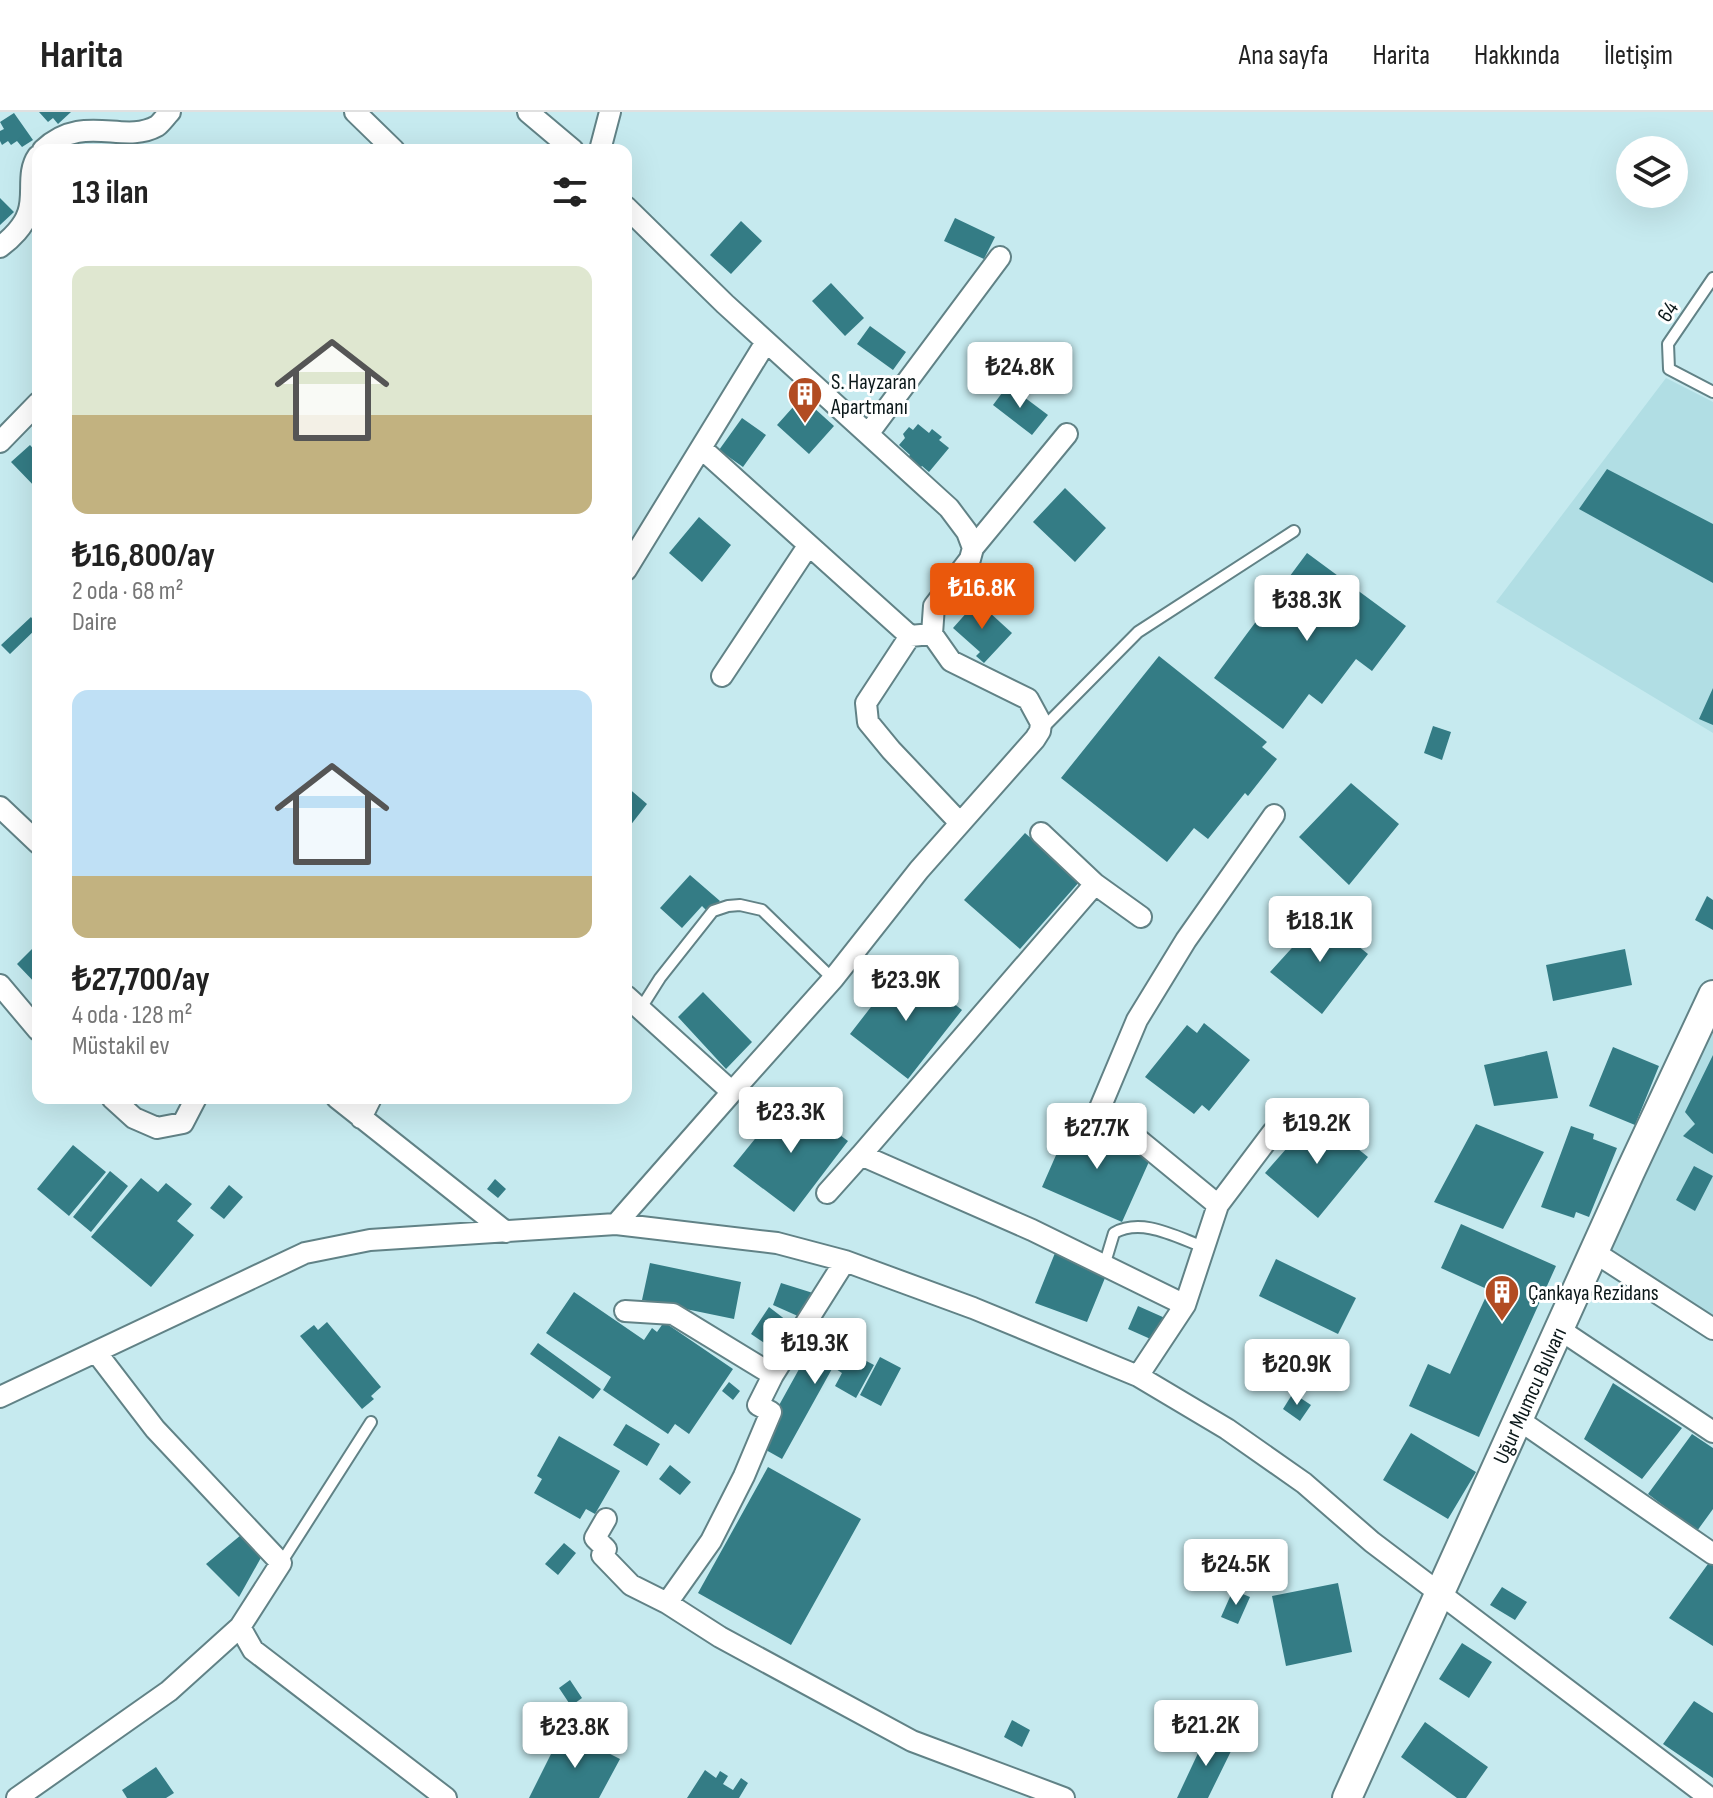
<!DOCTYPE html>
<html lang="tr">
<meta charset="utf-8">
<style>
body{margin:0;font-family:"Sofia Sans Condensed",sans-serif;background:#f2f2f2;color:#222;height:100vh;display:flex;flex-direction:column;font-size:30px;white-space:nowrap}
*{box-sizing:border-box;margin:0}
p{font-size:26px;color:#767676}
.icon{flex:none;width:44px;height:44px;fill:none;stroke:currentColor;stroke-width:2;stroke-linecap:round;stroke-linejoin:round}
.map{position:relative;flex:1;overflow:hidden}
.details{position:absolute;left:32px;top:32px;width:600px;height:960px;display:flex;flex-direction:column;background:#fff;border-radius:16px;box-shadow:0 8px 32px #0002}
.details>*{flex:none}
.controls{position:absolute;left:1616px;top:24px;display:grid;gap:16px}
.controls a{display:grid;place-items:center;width:72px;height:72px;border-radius:50%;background:#fff;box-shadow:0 8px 32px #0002;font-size:40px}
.price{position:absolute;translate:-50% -68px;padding:0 18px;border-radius:8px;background:#fff;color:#222;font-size:26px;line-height:52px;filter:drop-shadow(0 2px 4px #0008)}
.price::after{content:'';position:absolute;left:50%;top:48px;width:24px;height:18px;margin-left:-12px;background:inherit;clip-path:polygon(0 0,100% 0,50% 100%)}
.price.active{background:#ea580c;color:#fff}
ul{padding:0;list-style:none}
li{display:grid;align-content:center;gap:16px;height:424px;padding:0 40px}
li span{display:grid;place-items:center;height:248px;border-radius:16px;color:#555}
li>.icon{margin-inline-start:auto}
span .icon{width:144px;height:144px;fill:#fffc;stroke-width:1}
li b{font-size:34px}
h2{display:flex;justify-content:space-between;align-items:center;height:96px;padding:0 40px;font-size:34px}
header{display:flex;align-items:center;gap:48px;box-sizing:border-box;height:112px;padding:0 40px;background:#fff;border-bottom:2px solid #e0e0e0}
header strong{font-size:38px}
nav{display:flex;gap:44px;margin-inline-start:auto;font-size:28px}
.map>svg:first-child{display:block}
.built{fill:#b1dee4}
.building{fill:#347c85}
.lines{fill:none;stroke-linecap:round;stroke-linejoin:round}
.lane-casing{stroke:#618286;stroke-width:14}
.street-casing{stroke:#618286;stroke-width:24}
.secondary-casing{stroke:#618286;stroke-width:32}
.lane{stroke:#fff;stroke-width:10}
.street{stroke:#fff;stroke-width:20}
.secondary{stroke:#fff;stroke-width:28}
.labels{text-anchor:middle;stroke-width:6;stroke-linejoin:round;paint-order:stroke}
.street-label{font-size:22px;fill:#0b181a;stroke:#fff}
.poi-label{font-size:22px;fill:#0b181a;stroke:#fff;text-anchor:start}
</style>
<header>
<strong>Harita</strong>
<nav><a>Ana sayfa</a><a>Harita</a><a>Hakkında</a><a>İletişim</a></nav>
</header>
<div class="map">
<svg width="1713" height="1686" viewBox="0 0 1713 1686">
<rect width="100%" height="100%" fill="#c6eaef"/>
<path class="built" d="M 1666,266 L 1713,290 L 1713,621 L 1496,490 Z
M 1713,921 L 1713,1212 L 1609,1140 Z"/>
<path class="building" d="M 39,0 L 71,0 L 58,12 L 53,6 L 48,10 Z
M 14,1 L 33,28 L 22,35 L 17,29 L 11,33 L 8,29 L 2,33 L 0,29 L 0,19 L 4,17 L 0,10 Z
M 0,86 L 14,100 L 0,113 Z
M 955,106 L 995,125 L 984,147 L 944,129 Z
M 741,109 L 762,129 L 731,162 L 710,143 Z
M 831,171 L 864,206 L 845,224 L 812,189 Z
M 870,214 L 906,240 L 893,258 L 857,232 Z
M 1008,273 L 1048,303 L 1032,323 L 993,293 Z
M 802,285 L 834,314 L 809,342 L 777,313 Z
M 742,306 L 766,323 L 743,355 L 719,338 Z
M 918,312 L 929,321 L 932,317 L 942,325 L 939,328 L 949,336 L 929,360 L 922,354 L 918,358 L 905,348 L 910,343 L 899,333 L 905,326 L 903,322 L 909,315 L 913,318 Z
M 30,333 L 38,342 L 38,378 L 11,350 Z
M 1607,357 L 1713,412 L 1713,471 L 1579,397 Z
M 1065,376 L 1106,416 L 1075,450 L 1033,410 Z
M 699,405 L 731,433 L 702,470 L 669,441 Z
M 1307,441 L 1406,514 L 1372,559 L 1356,547 L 1322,592 L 1309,582 L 1283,617 L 1214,566 Z
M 977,489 L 1012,521 L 984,551 L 976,544 L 980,540 L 953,516 Z
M 31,505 L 38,515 L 10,542 L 1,533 Z
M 1159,544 L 1267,630 L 1262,635 L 1277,647 L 1248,684 L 1245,681 L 1208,727 L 1194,716 L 1167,750 L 1061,666 Z
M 1713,576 L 1713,613 L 1699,607 Z
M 1433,614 L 1451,620 L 1442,648 L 1424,641 Z
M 1351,671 L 1399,712 L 1349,773 L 1299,725 Z
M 626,674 L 647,692 L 626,719 Z
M 1025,721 L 1080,769 L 1020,837 L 964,788 Z
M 690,763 L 720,789 L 709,801 L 702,794 L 682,816 L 660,796 Z
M 1707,784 L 1713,788 L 1713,818 L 1695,808 Z
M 1321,804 L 1368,842 L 1322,902 L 1270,860 Z
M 38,831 L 38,874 L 17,852 Z
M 1625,837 L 1632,873 L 1553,889 L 1546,853 Z
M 910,857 L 962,898 L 908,967 L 850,922 L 895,864 L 901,869 Z
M 703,880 L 752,930 L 726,957 L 678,905 Z
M 1204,911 L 1250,948 L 1209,999 L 1202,993 L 1194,1002 L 1145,965 L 1187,913 L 1197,921 Z
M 1613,935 L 1659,954 L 1635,1013 L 1589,994 Z
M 1547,939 L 1558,986 L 1494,994 L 1484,953 Z
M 1713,943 L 1713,1042 L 1683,1024 L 1695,1012 L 1685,1000 Z
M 794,989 L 848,1029 L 794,1100 L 733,1054 L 780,996 L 785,1000 Z
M 1316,1003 L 1368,1045 L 1318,1106 L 1265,1061 Z
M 1078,1010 L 1152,1043 L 1122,1110 L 1042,1075 L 1067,1018 L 1073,1021 Z
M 1476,1012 L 1544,1040 L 1503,1117 L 1434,1090 Z
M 1571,1014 L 1594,1022 L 1593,1027 L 1617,1036 L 1589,1105 L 1576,1100 L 1574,1106 L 1541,1095 Z
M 73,1033 L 106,1060 L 69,1104 L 37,1077 Z
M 1694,1054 L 1713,1064 L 1695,1099 L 1676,1088 Z
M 110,1059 L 128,1074 L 91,1120 L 73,1105 Z
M 141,1066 L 158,1080 L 166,1071 L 192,1092 L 177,1109 L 194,1123 L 151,1175 L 91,1125 Z
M 495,1067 L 506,1077 L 498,1086 L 487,1077 Z
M 229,1073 L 243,1085 L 224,1107 L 210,1096 Z
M 1461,1112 L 1556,1154 L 1479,1325 L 1409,1294 L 1428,1252 L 1450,1262 L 1489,1178 L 1441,1156 Z
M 1055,1141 L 1107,1161 L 1087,1210 L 1035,1191 Z
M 1276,1147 L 1356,1186 L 1338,1222 L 1259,1184 Z
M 650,1151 L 741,1170 L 734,1207 L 642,1188 Z
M 781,1171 L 813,1181 L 800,1205 L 773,1193 Z
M 574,1180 L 644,1228 L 652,1216 L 657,1220 L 664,1210 L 733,1257 L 689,1322 L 675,1312 L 668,1322 L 603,1278 L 611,1265 L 546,1221 Z
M 1138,1194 L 1165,1206 L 1155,1229 L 1128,1217 Z
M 769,1195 L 795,1215 L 778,1240 L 751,1222 Z
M 327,1210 L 381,1275 L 371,1284 L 374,1287 L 362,1297 L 300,1224 L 314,1213 L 318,1218 Z
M 824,1212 L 861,1232 L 855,1243 L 874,1253 L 856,1286 L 835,1274 L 842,1261 L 833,1255 L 782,1347 L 757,1333 Z
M 538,1231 L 601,1277 L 593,1287 L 530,1242 Z
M 880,1245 L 901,1256 L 881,1294 L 860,1283 Z
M 729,1270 L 740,1279 L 733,1288 L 722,1279 Z
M 1613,1271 L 1682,1316 L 1642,1367 L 1584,1327 Z
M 1293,1281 L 1311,1293 L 1300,1309 L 1283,1297 Z
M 626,1312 L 660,1332 L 647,1354 L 613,1333 Z
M 1411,1321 L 1476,1360 L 1448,1407 L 1383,1368 Z
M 1692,1322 L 1713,1336 L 1713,1397 L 1697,1419 L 1648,1382 Z
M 559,1324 L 620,1359 L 595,1402 L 586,1397 L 580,1407 L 534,1381 L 542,1367 L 537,1364 Z
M 670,1353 L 691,1370 L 680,1383 L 659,1367 Z
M 768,1355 L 861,1407 L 791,1533 L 698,1481 Z
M 241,1423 L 263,1442 L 239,1485 L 206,1452 Z
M 564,1431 L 576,1441 L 558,1463 L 545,1452 Z
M 1713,1445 L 1713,1534 L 1669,1506 Z
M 1338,1471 L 1352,1540 L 1286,1554 L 1272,1484 Z
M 1502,1475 L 1527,1490 L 1515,1508 L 1490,1493 Z
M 1233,1478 L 1250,1485 L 1238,1512 L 1221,1505 Z
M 1462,1531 L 1492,1550 L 1469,1586 L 1439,1567 Z
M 570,1568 L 582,1586 L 571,1594 L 559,1576 Z
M 1694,1589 L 1713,1601 L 1713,1666 L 1663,1632 Z
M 1012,1608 L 1030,1618 L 1022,1635 L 1004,1625 Z
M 1425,1610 L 1488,1655 L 1466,1686 L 1457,1686 L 1401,1645 Z
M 563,1618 L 620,1647 L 599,1686 L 529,1686 Z
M 1207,1622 L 1234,1633 L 1208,1686 L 1177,1686 Z
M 156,1655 L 174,1681 L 166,1686 L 127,1686 L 122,1678 Z
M 705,1658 L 716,1666 L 720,1659 L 728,1664 L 723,1672 L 733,1678 L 741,1666 L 748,1671 L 739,1686 L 687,1686 Z"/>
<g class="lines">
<g class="lane-casing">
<path id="lane" d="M 1713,166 L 1668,232 L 1669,257 L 1713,280
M 1042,617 L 1138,520 L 1294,419
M 641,896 L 660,866 L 713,799 L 728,794 L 740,793 L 762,798 L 833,867
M 1104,1154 L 1114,1121 C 1142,1105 1176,1125 1204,1135
M 281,1451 L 371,1310"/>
</g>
<g class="street-casing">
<path id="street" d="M 355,0 L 394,38
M 528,0 L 573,38
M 43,38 C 83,0 123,33 157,14 C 161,11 166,4 170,0
M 600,38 L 610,0
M 626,95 L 725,192 L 949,396 L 967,420 L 973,436 L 970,447 L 934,494 L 932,522 L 951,549 L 1028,587 L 1041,611 L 1040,619 L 1035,627 L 919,758 L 833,867 L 732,980
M 0,135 C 11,127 24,114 28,101 C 35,83 26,61 38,44
M 868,322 L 1000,145
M 0,330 L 38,291
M 701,336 L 910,524 L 932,522
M 973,436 L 1067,322
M 626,458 L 766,230
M 910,524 L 866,591 L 868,610 L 891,638 L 960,711
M 722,564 L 808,434
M 0,695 L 38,731
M 1041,721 L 1095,772 L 1141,805
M 1095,772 L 861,1043 L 1032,1118 L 1185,1193
M 0,873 L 38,918
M 112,986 L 134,1006 L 157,1016 L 183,1011 L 196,986
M 337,986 L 506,1120
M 361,1006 L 371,986
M 827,1081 L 861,1043
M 1218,1093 L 1273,1020
M 616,1112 L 732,980 L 626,884
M 1594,1140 L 1713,1217
M 845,1149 L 773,1263 L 758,1293 L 771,1300 L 744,1364 L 711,1429 L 667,1491 L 720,1525 L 912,1629 L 1064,1686
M 625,1199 L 673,1202 L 773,1263
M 1559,1217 L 1713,1320
M 1138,1264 L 1185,1193 L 1218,1093 L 1100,996 L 1137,908 L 1186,828 L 1274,703
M 0,1285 L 305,1141 L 370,1128 L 616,1112 L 777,1131 L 845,1149 L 973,1196 L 1138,1264 L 1227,1317 L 1304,1371 L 1372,1430 L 1710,1686
M 1519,1308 L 1713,1442
M 606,1407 L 595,1426 L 606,1437 L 602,1443 L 631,1473 L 667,1491
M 240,1515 L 253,1538 L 446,1686
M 17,1686 L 169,1579 L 240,1515 L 281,1451 L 155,1317 L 96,1240"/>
</g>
<g class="secondary-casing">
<g id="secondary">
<path id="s1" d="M 1347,1686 L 1630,1060 L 1713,883"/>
</g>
</g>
<use href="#lane" class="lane"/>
<use href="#street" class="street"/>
<use href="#secondary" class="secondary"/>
</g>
<defs>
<g id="building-pin" transform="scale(1.8)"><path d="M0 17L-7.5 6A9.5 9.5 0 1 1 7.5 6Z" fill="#b24c22" stroke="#fff"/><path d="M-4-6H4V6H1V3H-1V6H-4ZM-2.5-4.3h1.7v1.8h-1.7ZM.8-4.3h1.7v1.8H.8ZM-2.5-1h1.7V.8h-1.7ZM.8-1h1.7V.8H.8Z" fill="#fff"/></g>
</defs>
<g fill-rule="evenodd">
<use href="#building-pin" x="805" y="282"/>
<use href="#building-pin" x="1502" y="1180"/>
</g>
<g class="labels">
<g class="street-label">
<text transform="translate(1667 199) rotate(-56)" y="8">64</text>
<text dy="8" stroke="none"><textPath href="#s1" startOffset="442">Uğur Mumcu Bulvarı</textPath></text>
</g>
<g class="poi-label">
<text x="831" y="277">S. Hayzaran<tspan x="831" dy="25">Apartmanı</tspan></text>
<text x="1528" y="1188">Çankaya Rezidans</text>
</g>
</g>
</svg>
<div class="controls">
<a><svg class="icon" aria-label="layers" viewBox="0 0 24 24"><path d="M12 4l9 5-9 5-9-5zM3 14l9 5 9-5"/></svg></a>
</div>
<b class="price" style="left:1020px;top:298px">₺24.8K</b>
<b class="price active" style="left:982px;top:519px">₺16.8K</b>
<b class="price" style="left:1307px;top:531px">₺38.3K</b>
<b class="price" style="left:1320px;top:852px">₺18.1K</b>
<b class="price" style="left:906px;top:911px">₺23.9K</b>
<b class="price" style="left:791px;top:1043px">₺23.3K</b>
<b class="price" style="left:1317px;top:1054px">₺19.2K</b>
<b class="price" style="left:1097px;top:1059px">₺27.7K</b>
<b class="price" style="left:815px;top:1274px">₺19.3K</b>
<b class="price" style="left:1297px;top:1295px">₺20.9K</b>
<b class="price" style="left:1236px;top:1495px">₺24.5K</b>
<b class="price" style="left:1206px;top:1656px">₺21.2K</b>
<b class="price" style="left:575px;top:1658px">₺23.8K</b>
<section class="details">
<h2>13 ilan<svg class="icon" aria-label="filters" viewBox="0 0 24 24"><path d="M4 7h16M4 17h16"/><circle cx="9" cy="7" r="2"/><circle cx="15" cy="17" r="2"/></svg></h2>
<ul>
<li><span style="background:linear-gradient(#dfe7d0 60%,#c2b280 0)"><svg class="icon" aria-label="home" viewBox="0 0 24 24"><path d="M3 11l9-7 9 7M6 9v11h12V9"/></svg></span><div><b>₺16,800/ay</b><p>2 oda · 68 m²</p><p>Daire</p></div></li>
<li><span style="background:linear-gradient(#bfe0f5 75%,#c2b280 0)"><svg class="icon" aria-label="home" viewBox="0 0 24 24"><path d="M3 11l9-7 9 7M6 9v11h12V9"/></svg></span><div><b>₺27,700/ay</b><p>4 oda · 128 m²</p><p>Müstakil ev</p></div></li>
</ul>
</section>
</div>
